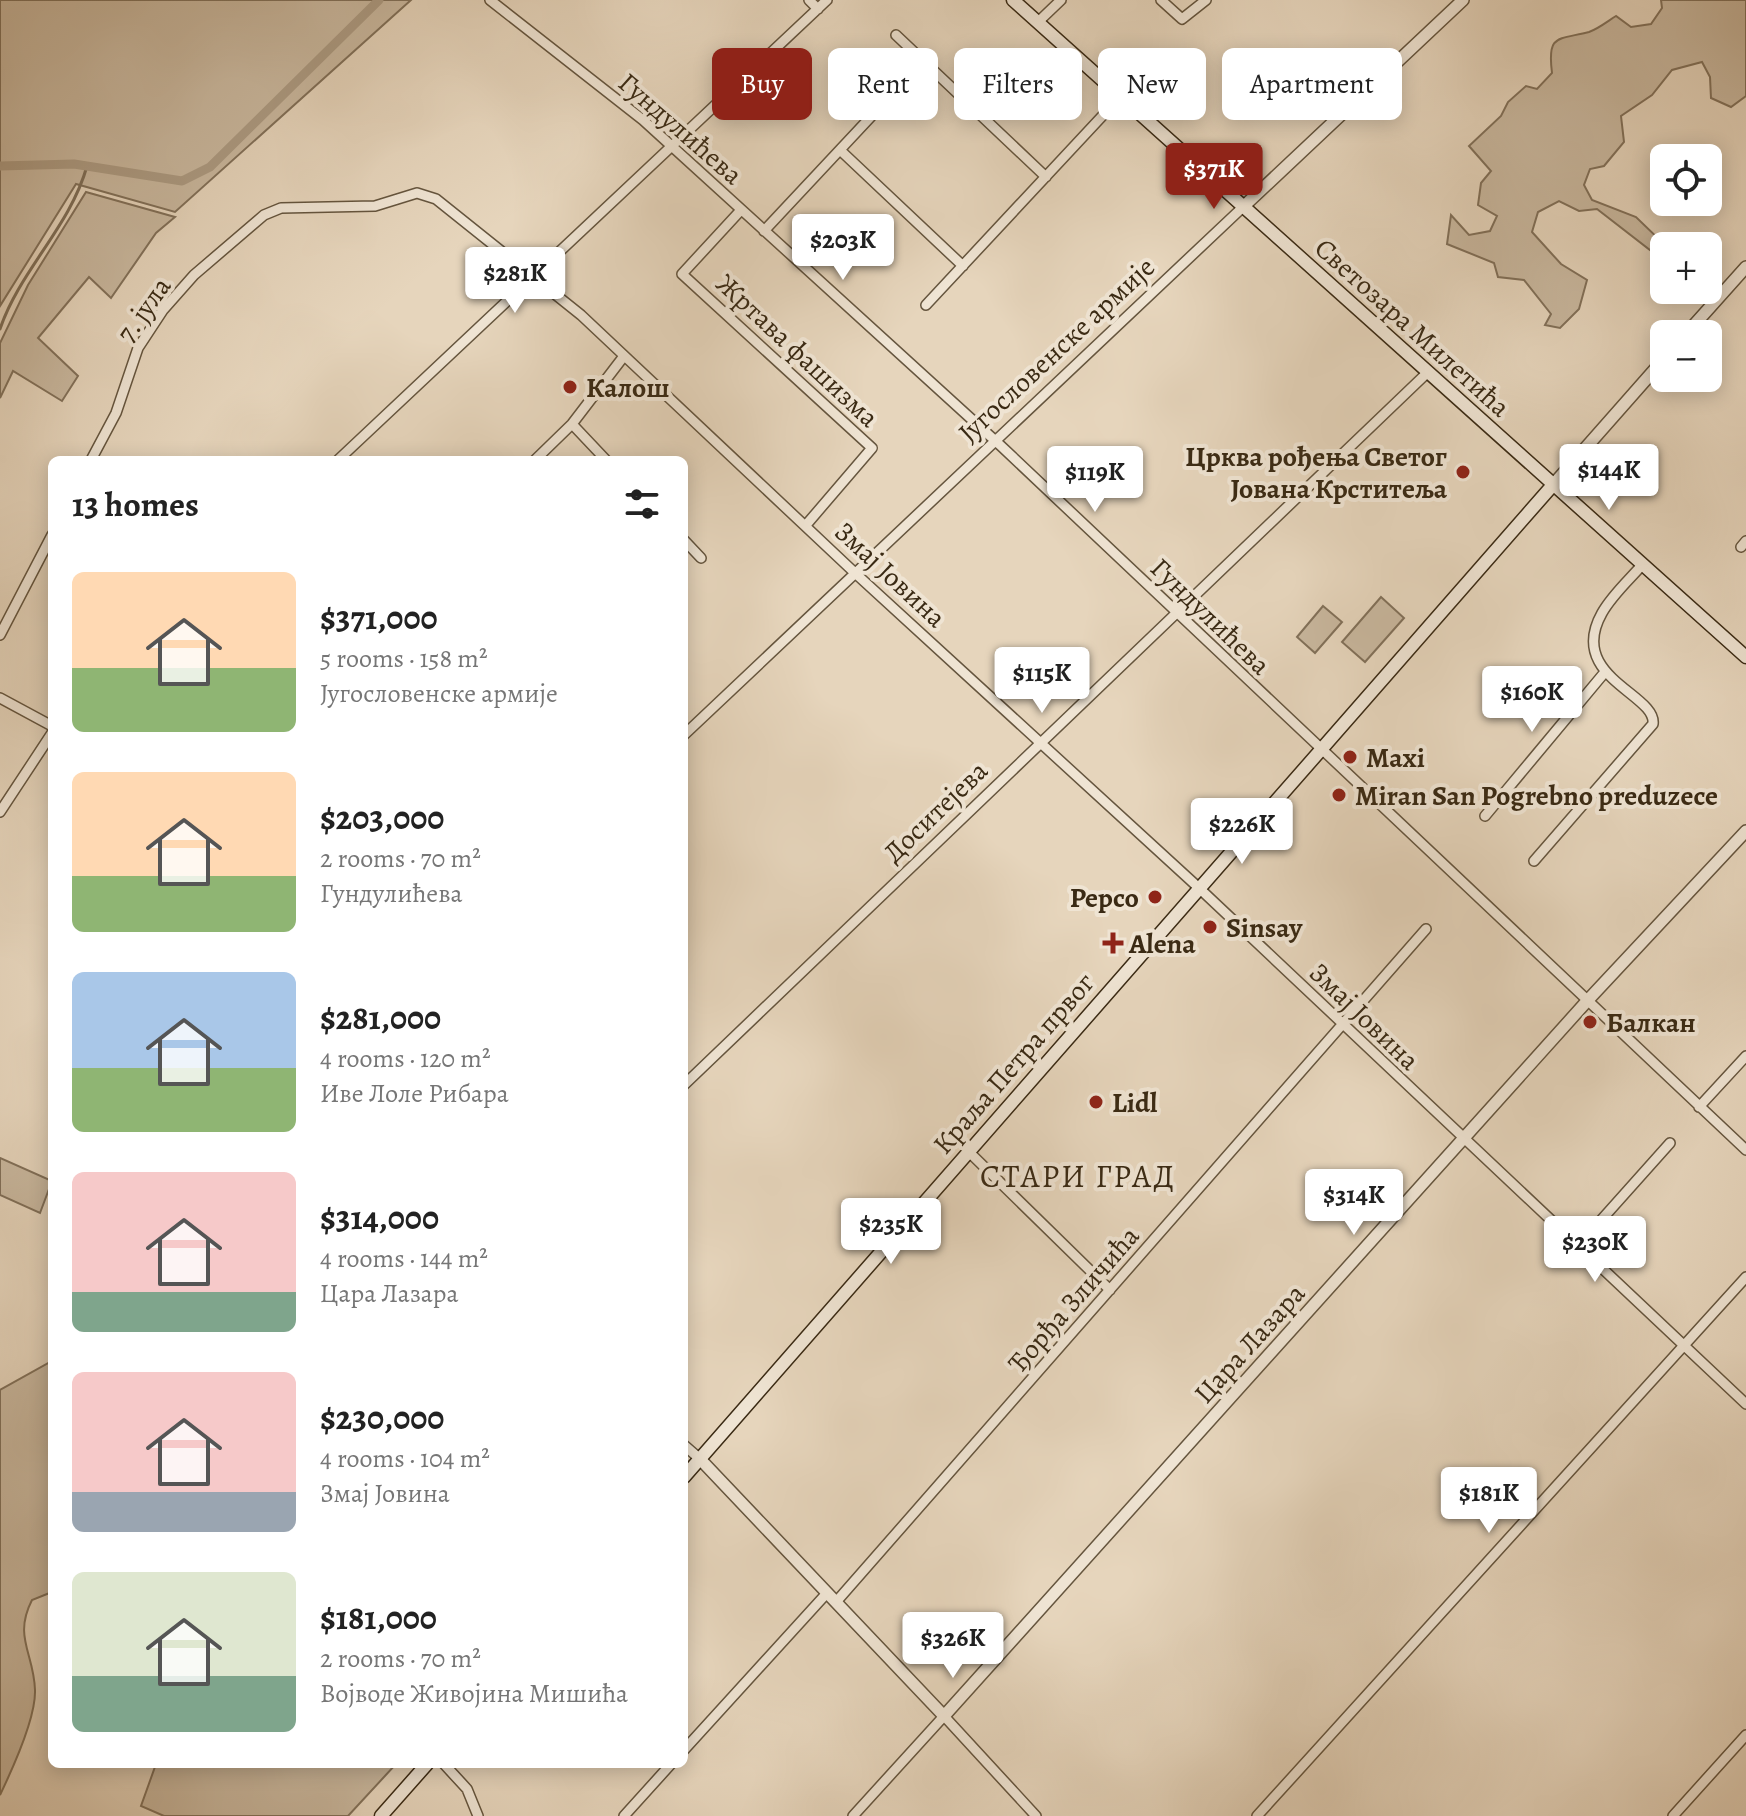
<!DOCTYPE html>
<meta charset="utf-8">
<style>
body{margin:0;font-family:Alegreya,serif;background:#f6f6f6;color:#222;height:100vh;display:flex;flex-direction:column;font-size:30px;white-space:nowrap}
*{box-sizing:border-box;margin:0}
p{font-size:26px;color:#767676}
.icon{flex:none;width:44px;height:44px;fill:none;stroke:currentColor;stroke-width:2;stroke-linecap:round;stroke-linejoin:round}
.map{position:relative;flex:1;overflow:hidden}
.side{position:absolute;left:48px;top:456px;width:640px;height:1312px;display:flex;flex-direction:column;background:#fff;border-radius:12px;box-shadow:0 4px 20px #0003}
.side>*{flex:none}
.hud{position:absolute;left:712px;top:48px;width:760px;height:72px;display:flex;gap:16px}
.buttons{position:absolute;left:1650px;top:144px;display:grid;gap:16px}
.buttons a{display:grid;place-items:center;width:72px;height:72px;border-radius:12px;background:#fff;box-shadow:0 4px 20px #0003;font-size:40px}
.price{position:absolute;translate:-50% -68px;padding:0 18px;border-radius:8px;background:#fff;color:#222;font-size:26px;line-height:52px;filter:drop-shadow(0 2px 4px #0008)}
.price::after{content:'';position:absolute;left:50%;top:48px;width:24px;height:18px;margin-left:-12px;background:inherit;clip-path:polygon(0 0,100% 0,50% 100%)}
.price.selected{background:#8f2418;color:#fff}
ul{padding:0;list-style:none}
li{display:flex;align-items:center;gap:24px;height:200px;padding:0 24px}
li span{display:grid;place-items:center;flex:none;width:224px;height:160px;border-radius:12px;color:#555}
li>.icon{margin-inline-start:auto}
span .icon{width:96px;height:96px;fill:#fffc;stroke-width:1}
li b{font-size:34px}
h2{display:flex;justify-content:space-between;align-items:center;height:96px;padding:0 24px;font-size:34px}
.tag{padding:0 28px;border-radius:12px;background:#fff;box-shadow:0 4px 20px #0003;font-size:28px;line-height:72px}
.tag.selected{background:#8f2418;color:#fff}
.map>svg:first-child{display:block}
.green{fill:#c9b89f;stroke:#82715a;stroke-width:2}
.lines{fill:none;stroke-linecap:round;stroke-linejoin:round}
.stream{stroke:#7e6e57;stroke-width:3}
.canal{stroke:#ac9b83;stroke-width:9}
.minor-casing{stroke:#65553e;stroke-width:12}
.tertiary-casing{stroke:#65553e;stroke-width:14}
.secondary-casing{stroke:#3a2a14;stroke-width:15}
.minor{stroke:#efe4d3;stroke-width:9}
.tertiary{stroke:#efe4d3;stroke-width:11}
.secondary{stroke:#efe4d3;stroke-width:12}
.poi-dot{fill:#8f2418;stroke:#efe4d3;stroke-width:3}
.labels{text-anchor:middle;stroke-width:8;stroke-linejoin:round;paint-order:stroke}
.street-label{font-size:28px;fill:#3a2a14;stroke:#efe4d3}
.poi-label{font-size:28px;font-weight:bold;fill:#3a2a14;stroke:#efe4d3;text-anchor:start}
.quarter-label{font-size:32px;letter-spacing:2px;fill:#3a2a14;stroke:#efe4d3}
</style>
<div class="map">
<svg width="1746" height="1816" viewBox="0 0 1746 1816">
<rect width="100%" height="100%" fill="#e6d5bc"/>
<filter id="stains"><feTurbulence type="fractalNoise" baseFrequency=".0025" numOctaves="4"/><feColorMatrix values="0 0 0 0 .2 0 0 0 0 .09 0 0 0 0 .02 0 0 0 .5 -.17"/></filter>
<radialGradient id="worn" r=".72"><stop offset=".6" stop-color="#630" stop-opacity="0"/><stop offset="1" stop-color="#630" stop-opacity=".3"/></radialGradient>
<path class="green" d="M 0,0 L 411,0 L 175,212 L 76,184 L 0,306 Z
M 1661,0 L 1746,0 L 1746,96 L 1731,107 L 1711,98 L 1710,77 L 1702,62 L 1672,70 L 1652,95 L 1621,116 L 1624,142 L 1604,166 L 1590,169 L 1584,185 L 1592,200 L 1636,217 L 1666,246 L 1664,255 L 1650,250 L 1597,209 L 1579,211 L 1559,201 L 1538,212 L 1532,232 L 1561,264 L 1587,280 L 1579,309 L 1560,328 L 1545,325 L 1551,314 L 1524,280 L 1498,277 L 1494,263 L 1447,244 L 1451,215 L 1469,235 L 1490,231 L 1497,216 L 1478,205 L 1481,183 L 1491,171 L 1469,146 L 1501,116 L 1508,102 L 1526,86 L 1537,89 L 1552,73 C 1547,34 1557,40 1589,32 C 1598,29 1608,21 1616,16 L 1631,27 L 1651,24 L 1662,8 Z
M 86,192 L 175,217 L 156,233 L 111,298 L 89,277 L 38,338 L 78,376 L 62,401 L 13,371 L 0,398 L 0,343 L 28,285 Z
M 1381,597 L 1404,618 L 1365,662 L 1342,642 Z
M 1323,606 L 1342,622 L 1315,653 L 1297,637 Z
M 0,1158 L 52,1181 L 40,1213 L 0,1195 Z
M 52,1361 L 52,1592 L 32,1600 C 13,1637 34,1653 35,1690 C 36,1717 12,1770 0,1795 L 0,1390 Z
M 156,1764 L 396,1764 L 348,1816 L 164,1816 L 141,1806 Z"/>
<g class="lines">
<path class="stream" d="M 0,329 C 20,270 70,227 87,166"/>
<path class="canal" d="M 0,166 L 74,164 L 182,181 L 210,167 L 379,0"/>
<g class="minor-casing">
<path id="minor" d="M 490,0 L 643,120 L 1001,446 L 1746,1150
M 809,0 L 818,9
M 1161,0 L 1182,19 L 1206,0
M 1038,22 L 1061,0
M 896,35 L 1046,177
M 840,150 L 963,266
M 741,210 L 682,274 L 872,448 L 806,525
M 764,231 L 923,61
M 926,305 L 1120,97
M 572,424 L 606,460
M 91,460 L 116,413 L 138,348 L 163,310 L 194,275 L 264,215 L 281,208 L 375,206 L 417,193 L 436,199 L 581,315 L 855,573 L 1199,888 L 1746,1404
M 338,460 L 827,0
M 535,460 L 572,424 L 624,356
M 684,540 L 701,558
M 1741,547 L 1746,541
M 0,635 L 52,535
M 0,698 L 52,726
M 684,735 L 1243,207
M 0,812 L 52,733
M 1485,816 L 1605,672
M 1534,861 L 1653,724 C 1657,694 1566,677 1602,613 C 1612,595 1629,580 1642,565
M 684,1085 L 1427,373
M 1699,1107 L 1746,1056
M 968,1151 L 1110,1290
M 1578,1246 L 1670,1143
M 684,1445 L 700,1459
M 836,1602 L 1426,929
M 684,1750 L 827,1593
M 444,1764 L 467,1789 L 478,1816
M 624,1816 L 671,1764
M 853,1816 L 944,1716 L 1036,1816
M 1257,1816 L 1746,1277
M 1673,1816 L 1746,1735"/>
</g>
<g class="tertiary-casing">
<path id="tertiary" d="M 1243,207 L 1463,0
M 1686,334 L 1746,267
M 1552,486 L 1664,359
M 700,1459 L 944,1716 L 1588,1000 L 1746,831"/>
</g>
<g class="secondary-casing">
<path id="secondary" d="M 1013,0 L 1746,657
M 684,1477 L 1552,486
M 381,1816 L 427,1764"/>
</g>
<use href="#minor" class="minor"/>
<use href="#tertiary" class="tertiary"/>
<use href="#secondary" class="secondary"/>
</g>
<g class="poi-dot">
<circle cx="570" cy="387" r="8"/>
<circle cx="1463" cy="472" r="8"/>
<circle cx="1350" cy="757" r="8"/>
<circle cx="1339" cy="795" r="8"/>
<circle cx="1155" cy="897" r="8"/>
<circle cx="1210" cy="927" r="8"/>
<path d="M1109 931h8v8h8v8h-8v8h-8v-8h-8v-8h8z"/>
<circle cx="1590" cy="1022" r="8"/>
<circle cx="1096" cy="1102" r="8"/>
</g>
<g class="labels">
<g class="street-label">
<text transform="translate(681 128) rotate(41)" y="10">Гундулићева</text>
<text transform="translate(143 309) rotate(-55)" y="10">7. јула</text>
<text transform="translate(1413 327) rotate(42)" y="10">Светозара Милетића</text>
<text transform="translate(1056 349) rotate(-43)" y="10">Југословенске армије</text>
<text transform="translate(798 350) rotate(43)" y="10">Жртава фашизма</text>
<text transform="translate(891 574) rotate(43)" y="10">Змај Јовина</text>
<text transform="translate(1211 616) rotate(44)" y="10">Гундулићева</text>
<text transform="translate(935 811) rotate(-44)" y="10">Доситејева</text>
<text transform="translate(1365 1016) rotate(44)" y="10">Змај Јовина</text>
<text transform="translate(1013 1063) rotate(-49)" y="10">Краља Петра првог</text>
<text transform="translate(1073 1299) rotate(-49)" y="10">Ђорђа Зличића</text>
<text transform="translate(1249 1343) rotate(-48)" y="10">Цара Лазара</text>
</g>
<g class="poi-label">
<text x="586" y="397">Калош</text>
<text x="1447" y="466" text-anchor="end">Црква рођења Светог<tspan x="1447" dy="32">Јована Крститеља</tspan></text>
<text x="1366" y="767">Maxi</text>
<text x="1355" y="805">Miran San Pogrebno preduzece</text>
<text x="1139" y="907" text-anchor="end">Pepco</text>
<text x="1226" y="937">Sinsay</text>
<text x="1129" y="953">Alena</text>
<text x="1606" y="1032">Балкан</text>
<text x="1112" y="1112">Lidl</text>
</g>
<g class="quarter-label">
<text x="1078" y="1187">СТАРИ ГРАД</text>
</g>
</g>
<rect width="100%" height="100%" filter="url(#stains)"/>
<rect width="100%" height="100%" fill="url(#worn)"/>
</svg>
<div class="buttons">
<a><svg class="icon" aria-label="locate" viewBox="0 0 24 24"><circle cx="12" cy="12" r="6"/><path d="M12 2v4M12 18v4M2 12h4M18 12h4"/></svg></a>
<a>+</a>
<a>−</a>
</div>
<b class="price selected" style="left:1214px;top:211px">$371K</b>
<b class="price" style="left:843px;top:282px">$203K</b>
<b class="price" style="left:515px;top:315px">$281K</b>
<b class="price" style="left:1609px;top:512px">$144K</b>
<b class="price" style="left:1095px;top:514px">$119K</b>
<b class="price" style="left:1042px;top:715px">$115K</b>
<b class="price" style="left:1532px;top:734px">$160K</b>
<b class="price" style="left:1242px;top:866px">$226K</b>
<b class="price" style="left:1354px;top:1237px">$314K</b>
<b class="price" style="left:891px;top:1266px">$235K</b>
<b class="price" style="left:1595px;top:1284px">$230K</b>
<b class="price" style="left:1489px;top:1535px">$181K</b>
<b class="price" style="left:953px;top:1680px">$326K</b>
<div class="hud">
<a class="tag selected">Buy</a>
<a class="tag">Rent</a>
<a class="tag">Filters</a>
<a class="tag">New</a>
<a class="tag">Apartment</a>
</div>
<section class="side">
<h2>13 homes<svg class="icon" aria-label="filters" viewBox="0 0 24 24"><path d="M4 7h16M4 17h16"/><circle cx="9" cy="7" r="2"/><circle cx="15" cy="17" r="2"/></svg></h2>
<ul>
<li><span style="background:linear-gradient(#ffd9b3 60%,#8fb573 0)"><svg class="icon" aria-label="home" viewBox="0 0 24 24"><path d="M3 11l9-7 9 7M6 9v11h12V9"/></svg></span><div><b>$371,000</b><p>5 rooms · 158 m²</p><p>Југословенске армије</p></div></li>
<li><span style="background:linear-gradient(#ffd9b3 65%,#8fb573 0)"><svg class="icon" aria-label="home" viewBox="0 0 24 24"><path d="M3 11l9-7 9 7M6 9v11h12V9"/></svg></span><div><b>$203,000</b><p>2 rooms · 70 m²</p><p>Гундулићева</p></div></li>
<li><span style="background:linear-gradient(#a9c7e8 60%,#8fb573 0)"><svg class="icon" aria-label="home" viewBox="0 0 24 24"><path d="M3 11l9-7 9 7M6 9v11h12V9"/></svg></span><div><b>$281,000</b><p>4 rooms · 120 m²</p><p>Иве Лоле Рибара</p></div></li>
<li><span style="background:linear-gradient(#f6c9c9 75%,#7fa58c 0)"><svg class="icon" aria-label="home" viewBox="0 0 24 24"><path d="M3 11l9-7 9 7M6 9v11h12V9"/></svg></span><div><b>$314,000</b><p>4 rooms · 144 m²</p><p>Цара Лазара</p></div></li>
<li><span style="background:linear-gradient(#f6c9c9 75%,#9aa5b1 0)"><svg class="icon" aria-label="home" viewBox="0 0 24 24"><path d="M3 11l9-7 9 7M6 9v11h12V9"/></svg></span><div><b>$230,000</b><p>4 rooms · 104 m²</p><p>Змај Јовина</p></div></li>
<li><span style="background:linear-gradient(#dfe7d0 65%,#7fa58c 0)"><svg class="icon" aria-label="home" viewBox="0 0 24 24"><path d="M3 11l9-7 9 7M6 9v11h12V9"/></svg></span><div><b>$181,000</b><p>2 rooms · 70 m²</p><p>Војводе Живојина Мишића</p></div></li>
</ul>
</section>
</div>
